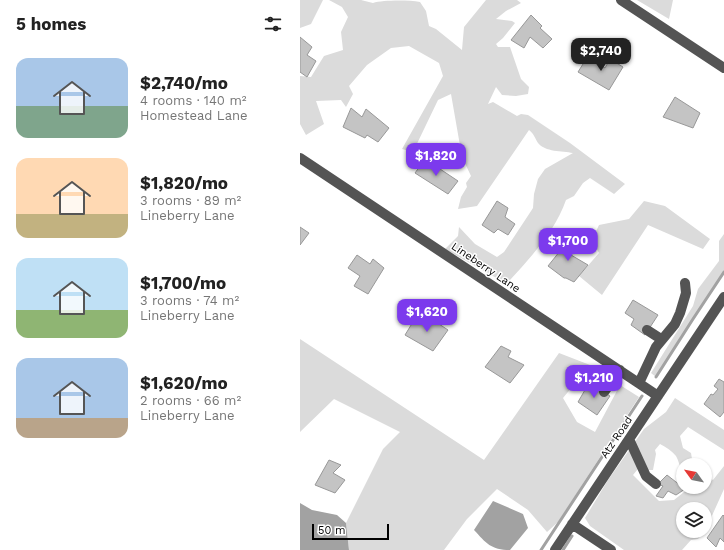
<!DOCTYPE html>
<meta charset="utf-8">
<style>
body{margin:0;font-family:"Work Sans",sans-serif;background:#f2f2f2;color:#222;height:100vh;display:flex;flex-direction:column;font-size:15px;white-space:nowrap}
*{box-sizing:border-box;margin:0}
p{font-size:13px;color:#767676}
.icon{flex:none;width:22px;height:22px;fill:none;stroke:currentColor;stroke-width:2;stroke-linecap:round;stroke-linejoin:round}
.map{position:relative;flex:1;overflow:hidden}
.drawer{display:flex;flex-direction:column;background:#fff;width:300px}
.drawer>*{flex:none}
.needle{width:26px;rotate:303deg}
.tools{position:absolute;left:376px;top:458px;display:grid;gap:8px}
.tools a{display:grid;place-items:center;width:36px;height:36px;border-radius:50%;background:#fff;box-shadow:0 1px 3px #0004;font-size:20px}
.scale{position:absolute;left:12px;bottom:10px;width:77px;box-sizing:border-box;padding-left:4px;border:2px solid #000;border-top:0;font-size:11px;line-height:14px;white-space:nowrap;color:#000;-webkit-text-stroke:3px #fff;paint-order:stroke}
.price{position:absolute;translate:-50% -34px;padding:0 9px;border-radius:8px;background:#7c3aed;color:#fff;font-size:13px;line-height:26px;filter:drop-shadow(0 1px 2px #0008)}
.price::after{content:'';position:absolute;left:50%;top:24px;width:12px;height:9px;margin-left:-6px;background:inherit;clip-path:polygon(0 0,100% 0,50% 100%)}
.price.selected{background:#222;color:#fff}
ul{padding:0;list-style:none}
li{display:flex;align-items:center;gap:12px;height:100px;padding:0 16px}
li span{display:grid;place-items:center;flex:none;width:112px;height:80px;border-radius:12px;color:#555}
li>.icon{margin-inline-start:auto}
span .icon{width:48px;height:48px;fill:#fffc;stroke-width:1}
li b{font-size:17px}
h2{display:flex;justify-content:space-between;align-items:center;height:48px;padding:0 16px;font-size:17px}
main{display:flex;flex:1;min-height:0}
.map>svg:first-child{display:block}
.green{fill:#dbdbdb;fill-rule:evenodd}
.water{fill:#a2a2a2}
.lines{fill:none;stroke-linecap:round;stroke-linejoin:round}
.stream{stroke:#a2a2a2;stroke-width:3}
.building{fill:#c4c4c4;stroke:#989898}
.minor{stroke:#545454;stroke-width:10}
.labels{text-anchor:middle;stroke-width:3;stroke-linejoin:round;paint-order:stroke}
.street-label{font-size:11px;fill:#000;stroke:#fff}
</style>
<main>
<section class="drawer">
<h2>5 homes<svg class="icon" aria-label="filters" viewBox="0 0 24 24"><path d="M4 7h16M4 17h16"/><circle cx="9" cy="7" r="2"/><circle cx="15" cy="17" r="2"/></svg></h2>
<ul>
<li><span style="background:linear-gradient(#a9c7e8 60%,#7fa58c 0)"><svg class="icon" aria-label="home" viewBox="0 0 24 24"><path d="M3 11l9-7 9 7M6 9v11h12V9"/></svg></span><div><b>$2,740/mo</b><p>4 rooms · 140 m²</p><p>Homestead Lane</p></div></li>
<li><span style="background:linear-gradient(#ffd9b3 70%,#c2b280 0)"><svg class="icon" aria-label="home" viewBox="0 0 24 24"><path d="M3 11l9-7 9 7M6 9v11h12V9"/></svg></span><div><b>$1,820/mo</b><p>3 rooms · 89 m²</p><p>Lineberry Lane</p></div></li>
<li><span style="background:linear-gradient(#bfe0f5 65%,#8fb573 0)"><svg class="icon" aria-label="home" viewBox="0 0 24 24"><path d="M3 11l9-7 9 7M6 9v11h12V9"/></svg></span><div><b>$1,700/mo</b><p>3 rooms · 74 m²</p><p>Lineberry Lane</p></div></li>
<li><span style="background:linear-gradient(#a9c7e8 75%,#b9a48a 0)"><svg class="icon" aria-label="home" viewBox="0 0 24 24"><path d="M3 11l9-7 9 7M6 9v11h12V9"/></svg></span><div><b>$1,620/mo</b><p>2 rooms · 66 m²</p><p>Lineberry Lane</p></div></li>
</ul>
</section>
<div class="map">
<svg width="424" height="550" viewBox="0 0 424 550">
<rect width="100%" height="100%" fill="#fff"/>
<path class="green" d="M 0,0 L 23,0 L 11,24 L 0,28 Z
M 29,0 L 61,0 L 73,3 C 83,0 108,0 120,2 L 126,11 L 129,26 L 136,29 L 162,50 L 164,27 L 186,0 L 217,0 L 221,3 L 206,11 L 196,19 L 212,21 L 215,23 L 203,38 L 196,44 L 198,47 L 210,47 L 221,79 L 229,87 L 228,94 L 216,96 L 202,95 L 196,87 L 188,104 L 193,102 L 217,116 L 221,114 L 228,115 L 270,143 L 325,184 L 314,194 L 290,178 L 283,183 L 274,196 L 266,200 C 255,231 232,256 210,280 L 200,280 L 145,249 L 158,236 L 159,227 L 175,244 L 197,257 L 204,252 L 233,208 L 234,194 L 238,179 L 245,169 L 273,153 C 262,151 245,152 238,143 C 235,138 234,134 229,130 L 177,206 L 158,209 L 161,197 L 167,187 L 166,183 L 171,176 L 162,157 L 151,94 L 138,100 L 113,152 L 102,149 L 143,76 L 139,63 L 109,46 L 91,48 L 67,65 L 49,86 L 53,94 L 46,107 L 41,100 L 16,101 L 24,124 L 6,135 L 0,124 L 0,76 L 11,77 L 24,56 L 43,50 L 41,32 L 48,17 L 42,7 Z
M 337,0 L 373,0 L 369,19 Z
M 344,201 L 365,206 L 410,239 L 403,249 L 348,225 L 302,295 L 279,276 L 299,253 L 292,240 L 299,225 L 329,219 Z
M 424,234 L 424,272 L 393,319 L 356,377 L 351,373 L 393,306 L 398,289 L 419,261 L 419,241 Z
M 0,339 L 184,460 L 259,353 L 290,365 L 263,398 L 277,422 L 295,432 L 320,385 L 339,397 L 258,522 L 247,532 L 228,510 L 197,489 L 167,519 L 144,550 L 49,550 L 46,523 L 83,449 L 100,432 L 34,399 L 0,432 Z
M 375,398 L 424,430 L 424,450 L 388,427 L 380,436 L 383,448 L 391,453 L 393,465 L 383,465 L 383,471 C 379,466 379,461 376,456 C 372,451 366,447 360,444 L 355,450 L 356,454 L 353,470 L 348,470 L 342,464 L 333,475 L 359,501 L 374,500 L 389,488 L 389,487 L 405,487 L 405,476 L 413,480 L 424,466 L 424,489 L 406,529 L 398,539 L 391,540 L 382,550 L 324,550 L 290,526 L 285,518 L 308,480 L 344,429 L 366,412 ZM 383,509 L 405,509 L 405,531 L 383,531 Z"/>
<path class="water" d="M 193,501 L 223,514 L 228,528 L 210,550 C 191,550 186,543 174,530 Z
M 0,503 L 12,510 L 37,515 L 46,523 L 49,550 L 0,550 Z"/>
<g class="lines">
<path class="stream" d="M 356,377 L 393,319 L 424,272
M 241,550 L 342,396
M 263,550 L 272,536"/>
</g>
<path class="building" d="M 231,15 L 242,26 L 240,28 L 252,39 L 243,48 L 230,37 L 224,48 L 211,40 Z
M 0,37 L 12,47 L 7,55 L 16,61 L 7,77 L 0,72 Z
M 288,56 L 305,68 L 310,59 L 323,67 L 309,90 L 278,72 Z
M 375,97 L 400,113 L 393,128 L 363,117 Z
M 51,108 L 62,117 L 66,109 L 89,128 L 78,142 L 67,135 L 65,138 L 43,127 Z
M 125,159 L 158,181 L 148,194 L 115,173 Z
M 197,201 L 208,208 L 205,217 L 215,224 L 208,235 L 198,229 L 194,233 L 182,225 Z
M 0,227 L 9,233 L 0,245 Z
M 272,236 L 281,243 L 271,255 L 288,265 L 274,282 L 266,278 L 264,278 L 248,266 Z
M 57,255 L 70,264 L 73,259 L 84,268 L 68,294 L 54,286 L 60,276 L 48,268 Z
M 333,300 L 358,315 L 345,335 L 331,325 L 334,319 L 325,313 Z
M 116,317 L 130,326 L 133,320 L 148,330 L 133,351 L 105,335 Z
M 201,346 L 211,351 L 208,357 L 224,365 L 210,383 L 185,367 Z
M 419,379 L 424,382 L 424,412 L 420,417 L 404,404 L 411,394 L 413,395 L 418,389 L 414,386 Z
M 289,383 L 310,396 L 297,415 L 278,402 Z
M 29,460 L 41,465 L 33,473 L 45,480 L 35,493 L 15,485 Z
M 367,475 L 385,489 L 376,495 L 368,491 L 363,498 L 356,496 L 363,486 L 358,484 Z
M 423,515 L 424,516 L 424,542 L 420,538 L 416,547 L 407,538 Z"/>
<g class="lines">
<path class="minor" d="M 321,0 L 424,68
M 0,158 L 358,396
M 347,330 L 361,339
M 339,383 L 356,347 L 375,324 L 380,313 L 386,293 L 385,283
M 304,392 L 320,370
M 329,439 L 346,476 L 356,484
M 272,524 L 311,550
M 255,550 L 424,297"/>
</g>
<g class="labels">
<g class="street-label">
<text transform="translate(186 267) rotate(34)" y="4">Lineberry Lane</text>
<text transform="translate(316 437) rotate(-56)" y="4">Atz Road</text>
</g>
</g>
</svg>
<div class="tools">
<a><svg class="needle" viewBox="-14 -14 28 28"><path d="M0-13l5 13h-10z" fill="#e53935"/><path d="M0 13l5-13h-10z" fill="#767676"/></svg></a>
<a><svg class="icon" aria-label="layers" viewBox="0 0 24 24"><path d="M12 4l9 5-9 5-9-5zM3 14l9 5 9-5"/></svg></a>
</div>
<div class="scale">50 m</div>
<b class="price selected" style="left:301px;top:72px">$2,740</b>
<b class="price" style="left:136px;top:177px">$1,820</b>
<b class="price" style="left:268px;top:262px">$1,700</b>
<b class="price" style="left:127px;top:333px">$1,620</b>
<b class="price" style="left:294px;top:399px">$1,210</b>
</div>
</main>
